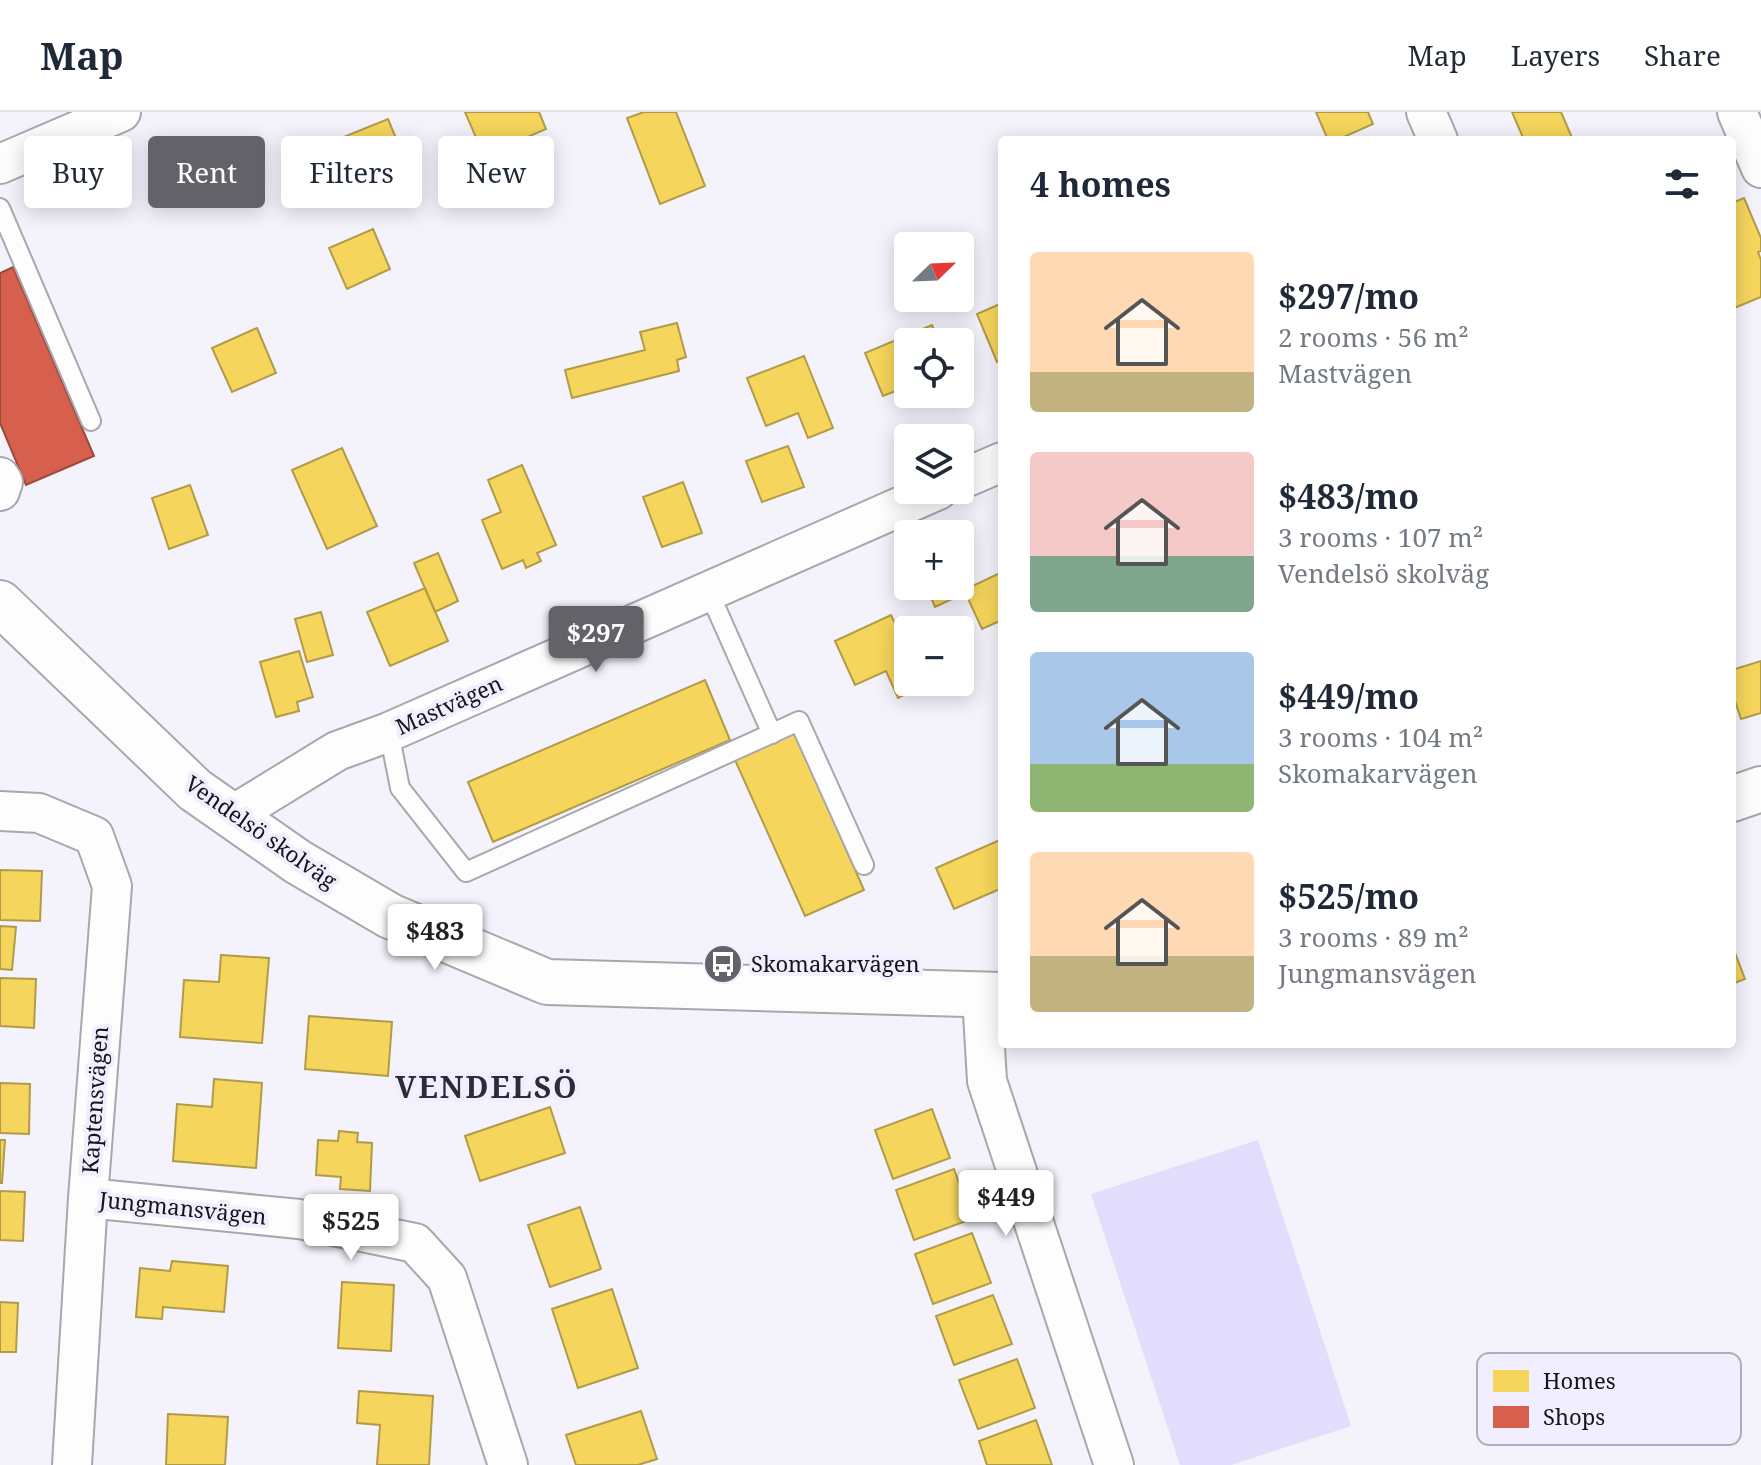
<!DOCTYPE html>
<meta charset="utf-8">
<style>
body{margin:0;font-family:"Noto Serif",serif;background:#f2f2f3;color:#1f2937;height:100vh;display:flex;flex-direction:column;font-size:30px;white-space:nowrap}
*{box-sizing:border-box;margin:0}
p{font-size:26px;color:#747a83}
.icon{flex:none;width:44px;height:44px;fill:none;stroke:currentColor;stroke-width:2;stroke-linecap:round;stroke-linejoin:round}
.map{position:relative;flex:1;overflow:hidden}
.side{position:absolute;left:998px;top:24px;width:738px;height:912px;display:flex;flex-direction:column;background:#fff;border-radius:8px;box-shadow:0 4px 20px #0003}
.side>*{flex:none}
.banner{position:absolute;left:24px;top:24px;width:760px;height:72px;display:flex;gap:16px}
.needle{width:52px;rotate:67deg}
.tools{position:absolute;left:894px;top:120px;display:grid;gap:16px}
.tools a{display:grid;place-items:center;width:80px;height:80px;border-radius:8px;background:#fff;box-shadow:0 4px 20px #0003;font-size:40px}
.price{position:absolute;translate:-50% -68px;padding:0 18px;border-radius:8px;background:#fff;color:#222;font-size:26px;line-height:52px;filter:drop-shadow(0 2px 4px #0008)}
.price::after{content:'';position:absolute;left:50%;top:48px;width:24px;height:18px;margin-left:-12px;background:inherit;clip-path:polygon(0 0,100% 0,50% 100%)}
.price.on{background:#636268;color:#fff}
ul{padding:0;list-style:none}
li{display:flex;align-items:center;gap:24px;height:200px;padding:0 32px}
li span{display:grid;place-items:center;flex:none;width:224px;height:160px;border-radius:8px;color:#555}
li>.icon{margin-inline-start:auto}
span .icon{width:96px;height:96px;fill:#fffc;stroke-width:1}
li b{font-size:34px}
h2{display:flex;justify-content:space-between;align-items:center;height:96px;padding:0 32px;font-size:34px}
.pill{padding:0 28px;border-radius:8px;background:#fff;box-shadow:0 4px 20px #0003;font-size:28px;line-height:72px}
.pill.on{background:#636268;color:#fff}
header{display:flex;align-items:center;gap:48px;box-sizing:border-box;height:112px;padding:0 40px;background:#fff;border-bottom:2px solid #e0e1e3}
header strong{font-size:38px}
nav{display:flex;gap:44px;margin-inline-start:auto;font-size:28px}
.map>svg:first-child{display:block}
.green{fill:#e2dcfd}
.homes{fill:#f6d55c;stroke:#b29b48;stroke-width:2}
.shops{fill:#d6604d;stroke:#9c493d;stroke-width:2}
.lines{fill:none;stroke-linecap:round;stroke-linejoin:round}
.lane-casing{stroke:#a8a7ad;stroke-width:22}
.street-casing{stroke:#a8a7ad;stroke-width:42}
.secondary-casing{stroke:#a8a7ad;stroke-width:48}
.lane{stroke:#fdfdfe;stroke-width:18}
.street{stroke:#fdfdfe;stroke-width:38}
.secondary{stroke:#fdfdfe;stroke-width:44}
.labels{text-anchor:middle;stroke-width:8;stroke-linejoin:round;paint-order:stroke}
.street-label{font-size:22px;fill:#151419;stroke:#f1eeff}
.poi-label{font-size:22px;fill:#151419;stroke:#f1eeff;text-anchor:start}
.district-label{font-size:30px;font-weight:bold;letter-spacing:2px;fill:#2d2b37;stroke:#f1eeff}
.key{fill:#f1eeff;stroke:#afadba;stroke-width:2}
.key-label{font-size:22px;fill:#151419}
</style>
<header>
<strong>Map</strong>
<nav><a>Map</a><a>Layers</a><a>Share</a></nav>
</header>
<div class="map">
<svg width="1761" height="1353" viewBox="0 0 1761 1353">
<rect width="100%" height="100%" fill="#f4f2fb"/>
<path class="green" d="M 1258,1028 L 1351,1314 L 1231,1353 L 1180,1353 L 1091,1082 Z"/>
<path class="homes" d="M 465,0 L 539,0 L 546,17 L 484,44 Z
M 644,0 L 676,0 L 705,74 L 660,92 L 627,6 Z
M 1316,0 L 1368,0 L 1373,12 L 1337,28 L 1328,28 Z
M 1512,0 L 1561,0 L 1573,28 L 1524,28 Z
M 388,7 L 407,53 L 333,84 L 314,37 Z
M 1744,86 L 1761,126 L 1761,139 L 1758,140 L 1761,148 L 1761,185 L 1732,197 L 1732,91 Z
M 373,117 L 390,157 L 347,177 L 329,136 Z
M 1002,191 L 1002,248 L 997,250 L 977,202 Z
M 677,211 L 686,245 L 677,248 L 679,259 L 572,286 L 565,258 L 645,238 L 640,220 Z
M 932,213 L 939,230 L 908,230 L 908,274 L 883,284 L 865,241 Z
M 257,216 L 276,261 L 232,280 L 212,236 Z
M 804,244 L 833,316 L 808,326 L 798,301 L 766,314 L 747,266 Z
M 788,334 L 804,375 L 762,390 L 746,349 Z
M 342,336 L 377,414 L 327,437 L 292,358 Z
M 522,353 L 556,433 L 537,441 L 541,449 L 526,456 L 523,448 L 502,457 L 482,408 L 501,400 L 488,368 Z
M 683,370 L 702,421 L 662,435 L 643,385 Z
M 190,373 L 208,423 L 169,437 L 152,386 Z
M 438,441 L 458,489 L 435,500 L 414,451 Z
M 1002,460 L 1002,508 L 982,517 L 964,478 Z
M 926,474 L 960,474 L 963,482 L 935,495 Z
M 425,476 L 448,529 L 390,554 L 367,500 Z
M 321,500 L 333,543 L 307,550 L 295,507 Z
M 891,503 L 908,540 L 908,570 L 922,570 L 923,574 L 898,586 L 886,559 L 855,573 L 835,529 Z
M 299,539 L 313,585 L 297,590 L 299,599 L 276,605 L 260,550 Z
M 1761,549 L 1761,601 L 1741,607 L 1732,580 L 1732,558 Z
M 705,568 L 730,628 L 493,730 L 468,670 Z
M 795,621 L 864,778 L 805,804 L 735,648 Z
M 1002,727 L 1002,776 L 954,797 L 936,756 Z
M 0,758 L 42,759 L 40,809 L 0,808 Z
M 0,814 L 16,815 L 12,858 L 0,857 Z
M 1732,833 L 1745,867 L 1732,872 Z
M 221,843 L 269,846 L 262,931 L 180,925 L 184,868 L 219,870 Z
M 0,866 L 36,867 L 34,916 L 0,914 Z
M 309,904 L 392,910 L 388,964 L 305,957 Z
M 214,967 L 262,971 L 256,1056 L 173,1049 L 177,992 L 212,995 Z
M 0,971 L 30,972 L 29,1022 L 0,1021 Z
M 550,995 L 565,1041 L 480,1069 L 465,1024 Z
M 932,997 L 950,1046 L 893,1067 L 875,1018 Z
M 339,1019 L 358,1021 L 357,1030 L 372,1031 L 370,1079 L 340,1077 L 341,1065 L 316,1063 L 318,1028 L 338,1029 Z
M 0,1028 L 5,1028 L 2,1071 L 0,1071 Z
M 954,1057 L 972,1107 L 914,1128 L 896,1078 Z
M 0,1079 L 25,1080 L 23,1129 L 0,1128 Z
M 580,1095 L 601,1157 L 550,1175 L 528,1113 Z
M 972,1121 L 991,1171 L 933,1192 L 915,1142 Z
M 172,1149 L 228,1154 L 224,1200 L 163,1195 L 162,1207 L 136,1205 L 140,1156 L 170,1159 Z
M 342,1170 L 394,1173 L 391,1239 L 338,1236 Z
M 612,1177 L 638,1256 L 578,1276 L 552,1197 Z
M 993,1183 L 1012,1232 L 954,1253 L 936,1204 Z
M 0,1190 L 18,1191 L 16,1240 L 0,1240 Z
M 1017,1247 L 1035,1296 L 978,1317 L 959,1268 Z
M 359,1279 L 433,1284 L 429,1353 L 377,1353 L 380,1313 L 357,1311 Z
M 641,1299 L 657,1347 L 638,1353 L 576,1353 L 566,1323 Z
M 168,1302 L 228,1305 L 225,1353 L 166,1353 Z
M 1036,1308 L 1052,1353 L 987,1353 L 979,1329 Z"/>
<path class="shops" d="M 13,155 L 94,344 L 26,373 L 0,311 L 0,161 Z"/>
<g class="lines">
<g class="lane-casing">
<path id="lane" d="M 0,96 L 91,309
M 708,478 L 772,622
M 389,620 L 400,676 L 466,760 L 799,609 L 864,753"/>
</g>
<g class="street-casing">
<path id="street" d="M 1426,0 L 1438,28
M 1737,0 L 1761,56
M 0,52 L 121,0
M 0,365 L 3,370 L 0,379
M 960,368 L 1002,350
M 0,699 L 39,701 L 94,724 L 112,774 L 88,1086 L 72,1353
M 231,704 L 337,639 L 389,620 L 938,378
M 982,884 L 987,969 L 1114,1353
M 88,1086 L 299,1107 L 415,1131 L 447,1166 L 508,1353"/>
</g>
<g class="secondary-casing">
<path id="secondary" d="M 0,491 L 195,678 L 298,750 L 390,804 L 547,870 L 1002,883
M 1732,687 L 1761,677"/>
</g>
<use href="#lane" class="lane"/>
<use href="#street" class="street"/>
<use href="#secondary" class="secondary"/>
</g>
<defs>
<g id="bus-disc" transform="scale(2)"><circle r="9.5" fill="#636268" stroke="#f1eeff"/><path d="M-5-6H5V4H4V6H2V4H-2V6H-4V4H-5ZM-3.5-4V0h7V-4ZM-3.5 1.2v1.5H-2V1.2ZM2 1.2v1.5H3.5V1.2Z" fill="#fff"/></g>
</defs>
<g fill-rule="evenodd">
<use href="#bus-disc" x="723" y="852"/>
</g>
<g class="labels">
<g class="street-label">
<text transform="translate(449 593) rotate(-24)" y="8">Mastvägen</text>
<text transform="translate(261 720) rotate(35)" y="8">Vendelsö skolväg</text>
<text transform="translate(95 988) rotate(-86)" y="8">Kaptensvägen</text>
<text transform="translate(183 1096) rotate(6)" y="8">Jungmansvägen</text>
</g>
<g class="poi-label">
<text x="751" y="860">Skomakarvägen</text>
</g>
<g class="district-label">
<text x="487" y="986">VENDELSÖ</text>
</g>
</g>
<rect x="1477" y="1241" width="264" height="92" rx="12" class="key"/>
<rect x="1493" y="1258" width="36" height="22" fill="#f6d55c"/>
<rect x="1493" y="1294" width="36" height="22" fill="#d6604d"/>
<g class="key-label">
<text x="1543" y="1277">Homes</text>
<text x="1543" y="1313">Shops</text>
</g>
</svg>
<div class="tools">
<a><svg class="needle" viewBox="-14 -14 28 28"><path d="M0-13l5 13h-10z" fill="#e53935"/><path d="M0 13l5-13h-10z" fill="#747a83"/></svg></a>
<a><svg class="icon" aria-label="locate" viewBox="0 0 24 24"><circle cx="12" cy="12" r="6"/><path d="M12 2v4M12 18v4M2 12h4M18 12h4"/></svg></a>
<a><svg class="icon" aria-label="layers" viewBox="0 0 24 24"><path d="M12 4l9 5-9 5-9-5zM3 14l9 5 9-5"/></svg></a>
<a>+</a>
<a>−</a>
</div>
<b class="price on" style="left:596px;top:562px">$297</b>
<b class="price" style="left:435px;top:860px">$483</b>
<b class="price" style="left:1006px;top:1126px">$449</b>
<b class="price" style="left:351px;top:1150px">$525</b>
<div class="banner">
<a class="pill">Buy</a>
<a class="pill on">Rent</a>
<a class="pill">Filters</a>
<a class="pill">New</a>
</div>
<section class="side">
<h2>4 homes<svg class="icon" aria-label="filters" viewBox="0 0 24 24"><path d="M4 7h16M4 17h16"/><circle cx="9" cy="7" r="2"/><circle cx="15" cy="17" r="2"/></svg></h2>
<ul>
<li><span style="background:linear-gradient(#ffd9b3 75%,#c2b280 0)"><svg class="icon" aria-label="home" viewBox="0 0 24 24"><path d="M3 11l9-7 9 7M6 9v11h12V9"/></svg></span><div><b>$297/mo</b><p>2 rooms · 56 m²</p><p>Mastvägen</p></div></li>
<li><span style="background:linear-gradient(#f6c9c9 65%,#7fa58c 0)"><svg class="icon" aria-label="home" viewBox="0 0 24 24"><path d="M3 11l9-7 9 7M6 9v11h12V9"/></svg></span><div><b>$483/mo</b><p>3 rooms · 107 m²</p><p>Vendelsö skolväg</p></div></li>
<li><span style="background:linear-gradient(#a9c7e8 70%,#8fb573 0)"><svg class="icon" aria-label="home" viewBox="0 0 24 24"><path d="M3 11l9-7 9 7M6 9v11h12V9"/></svg></span><div><b>$449/mo</b><p>3 rooms · 104 m²</p><p>Skomakarvägen</p></div></li>
<li><span style="background:linear-gradient(#ffd9b3 65%,#c2b280 0)"><svg class="icon" aria-label="home" viewBox="0 0 24 24"><path d="M3 11l9-7 9 7M6 9v11h12V9"/></svg></span><div><b>$525/mo</b><p>3 rooms · 89 m²</p><p>Jungmansvägen</p></div></li>
</ul>
</section>
</div>
